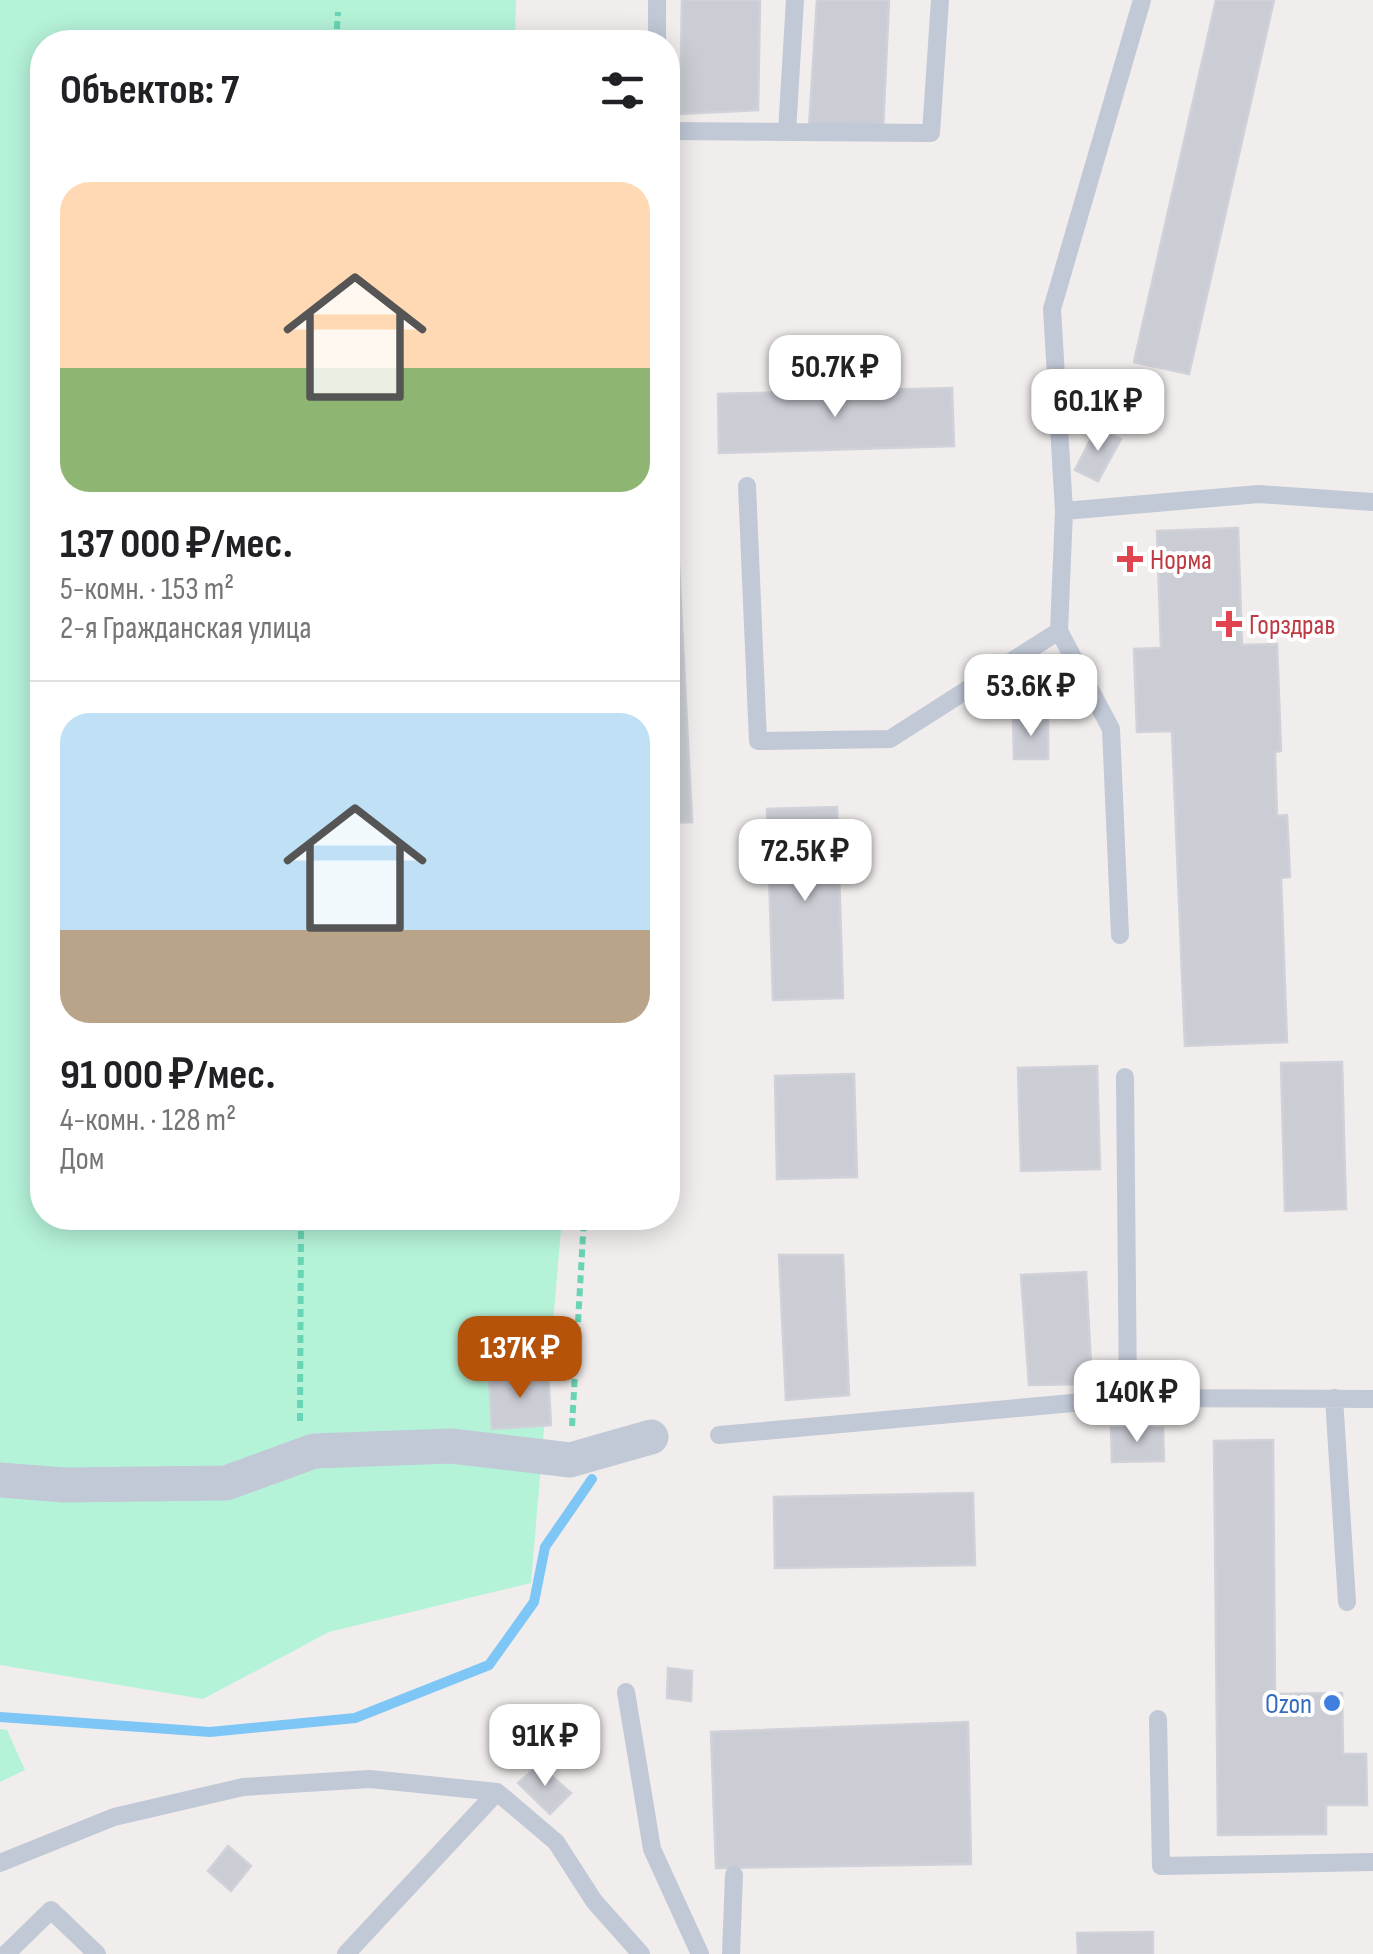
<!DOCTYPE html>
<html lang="ru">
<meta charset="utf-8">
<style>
body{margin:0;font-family:"Sofia Sans Condensed",sans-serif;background:#f6f6f6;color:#202124;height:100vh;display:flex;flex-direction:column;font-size:38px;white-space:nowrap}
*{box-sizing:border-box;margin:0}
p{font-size:32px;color:#757577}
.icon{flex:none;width:55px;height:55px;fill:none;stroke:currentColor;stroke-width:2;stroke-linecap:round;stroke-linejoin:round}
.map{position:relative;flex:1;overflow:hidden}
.side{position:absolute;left:30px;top:30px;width:650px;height:1200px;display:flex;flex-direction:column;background:#fff;border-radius:40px;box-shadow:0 5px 25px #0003}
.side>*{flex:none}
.price{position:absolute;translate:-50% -85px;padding:0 22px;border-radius:20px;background:#fff;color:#222;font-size:32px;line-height:65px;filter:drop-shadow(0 2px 5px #0008)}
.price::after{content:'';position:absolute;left:50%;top:60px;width:30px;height:22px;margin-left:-15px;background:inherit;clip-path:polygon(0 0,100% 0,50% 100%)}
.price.selected{background:#b45309;color:#fff}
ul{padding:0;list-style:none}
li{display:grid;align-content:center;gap:20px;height:530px;padding:0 30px}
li+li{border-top:2px solid #e0e0e0}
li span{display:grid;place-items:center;height:310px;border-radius:30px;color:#555}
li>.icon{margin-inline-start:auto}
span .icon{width:180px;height:180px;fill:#fffc;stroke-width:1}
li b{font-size:42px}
h2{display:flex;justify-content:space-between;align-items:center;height:120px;padding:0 30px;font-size:42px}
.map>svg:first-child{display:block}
.green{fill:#b5f3d9}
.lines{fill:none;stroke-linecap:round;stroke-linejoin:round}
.stream{stroke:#7dc6f5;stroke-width:10}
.building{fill:#cbcdd5;stroke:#d0d1d9;stroke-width:2.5}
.path{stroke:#69d5b4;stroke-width:6;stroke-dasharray:8 5;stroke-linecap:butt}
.lane{stroke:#c1c8d6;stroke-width:18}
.street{stroke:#c1c8d6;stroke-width:35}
.health-dot{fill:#e0444e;stroke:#fff;stroke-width:4}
.shop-dot{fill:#3f7fe0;stroke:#fff;stroke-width:4}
.labels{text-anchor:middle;stroke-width:8;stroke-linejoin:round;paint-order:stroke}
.health-label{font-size:28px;fill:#be3a42;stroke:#fff;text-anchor:start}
.shop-label{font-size:28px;fill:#366cbe;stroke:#fff;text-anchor:end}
</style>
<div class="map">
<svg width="1373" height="1954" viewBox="0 0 1373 1954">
<rect width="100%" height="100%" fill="#f0edec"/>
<path class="green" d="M 0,0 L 516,0 L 515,42 L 42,42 L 42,1218 L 562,1218 L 531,1583 L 329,1632 L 203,1699 L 0,1665 Z
M 0,1729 L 7,1730 L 25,1770 L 0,1782 Z"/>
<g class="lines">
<path class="stream" d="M 0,1717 L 210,1732 L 355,1718 L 489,1665 L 534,1602 L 545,1547 L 592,1479"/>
</g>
<path class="building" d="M 682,0 L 760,0 L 758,110 L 680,114 Z
M 817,0 L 889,0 L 883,129 L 809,127 Z
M 1216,0 L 1274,0 L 1189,374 L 1134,362 Z
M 952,388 L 954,446 L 719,453 L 718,394 Z
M 1097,427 L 1121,439 L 1098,481 L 1075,470 Z
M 668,468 L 674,468 L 692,822 L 668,823 Z
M 1238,528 L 1242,645 L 1277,644 L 1281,751 L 1275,752 L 1277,816 L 1287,815 L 1290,877 L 1281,878 L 1287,1042 L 1185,1046 L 1172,731 L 1137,732 L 1134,649 L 1161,648 L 1157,531 Z
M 1013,719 L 1048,719 L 1048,759 L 1014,759 Z
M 837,807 L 843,998 L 773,1000 L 767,809 Z
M 1342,1062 L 1346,1209 L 1285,1211 L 1281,1063 Z
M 1097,1066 L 1100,1169 L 1021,1171 L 1018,1068 Z
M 854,1074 L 857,1177 L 777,1179 L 775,1076 Z
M 779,1255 L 843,1255 L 849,1395 L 786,1400 Z
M 1086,1272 L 1092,1384 L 1029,1385 L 1021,1275 Z
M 548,1373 L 551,1425 L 492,1429 L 489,1377 Z
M 1111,1428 L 1163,1428 L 1164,1461 L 1112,1462 Z
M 1273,1440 L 1275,1694 L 1342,1693 L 1343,1754 L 1366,1754 L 1367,1805 L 1326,1805 L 1326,1834 L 1218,1835 L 1214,1441 Z
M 973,1493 L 975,1565 L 775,1568 L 774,1497 Z
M 668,1668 L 692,1671 L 691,1701 L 667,1698 Z
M 968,1722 L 971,1864 L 716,1868 L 711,1732 Z
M 539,1765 L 571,1793 L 550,1814 L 518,1783 Z
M 228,1846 L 251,1866 L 231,1891 L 208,1871 Z
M 1153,1932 L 1153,1954 L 1078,1954 L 1077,1933 Z"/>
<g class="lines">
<path class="path" d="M 336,42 L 338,12
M 300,1421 L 301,1218
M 572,1426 L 584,1218"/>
<path class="lane" d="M 1142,0 L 1052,309 L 1064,511 L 1259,494 L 1373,502
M 657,42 L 657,0
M 668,131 L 931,133 L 940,0
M 787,132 L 795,0
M 747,486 L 758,741 L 890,739 L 1059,631 L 1064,511
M 1059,631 L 1111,729 L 1120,935
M 1125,1077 L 1128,1398
M 1334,1398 L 1347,1602
M 719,1435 L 1128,1398 L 1373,1399
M 626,1692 L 652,1849 L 700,1954
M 1158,1719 L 1161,1866 L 1373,1862
M 0,1863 L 114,1817 L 243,1787 L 370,1779 L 497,1792 L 556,1842 L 594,1901 L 641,1954
M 6,1954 L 51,1910 L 97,1954
M 346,1954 L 497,1792
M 731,1954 L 734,1875"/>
<path class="street" d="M 0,1480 L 64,1485 L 226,1483 L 314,1451 L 451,1446 L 570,1460 L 651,1437"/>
</g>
<g class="health-dot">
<path d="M1125 544h10v10h10v10h-10v10h-10v-10h-10v-10h10z"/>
<path d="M1224 609h10v10h10v10h-10v10h-10v-10h-10v-10h10z"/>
</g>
<circle class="shop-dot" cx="1332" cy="1703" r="10"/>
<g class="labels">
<g class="health-label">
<text x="1150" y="569">Норма</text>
<text x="1249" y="634">Горздрав</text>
</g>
<g class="shop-label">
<text x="1312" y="1713">Ozon</text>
</g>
</g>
</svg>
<b class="price" style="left:835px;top:420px">50.7K ₽</b>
<b class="price" style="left:1098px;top:454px">60.1K ₽</b>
<b class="price" style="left:1031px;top:739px">53.6K ₽</b>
<b class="price" style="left:805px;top:904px">72.5K ₽</b>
<b class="price selected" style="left:520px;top:1401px">137K ₽</b>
<b class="price" style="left:1137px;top:1445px">140K ₽</b>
<b class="price" style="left:545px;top:1789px">91K ₽</b>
<section class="side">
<h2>Объектов: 7<svg class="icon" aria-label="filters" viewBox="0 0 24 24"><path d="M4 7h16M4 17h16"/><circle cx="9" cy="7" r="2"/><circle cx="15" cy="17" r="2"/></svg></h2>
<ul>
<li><span style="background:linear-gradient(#ffd9b3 60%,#8fb573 0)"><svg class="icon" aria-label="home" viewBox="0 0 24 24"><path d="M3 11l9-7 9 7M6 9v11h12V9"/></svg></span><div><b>137 000 ₽/мес.</b><p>5-комн. · 153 m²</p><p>2-я Гражданская улица</p></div></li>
<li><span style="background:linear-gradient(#bfe0f5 70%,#b9a48a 0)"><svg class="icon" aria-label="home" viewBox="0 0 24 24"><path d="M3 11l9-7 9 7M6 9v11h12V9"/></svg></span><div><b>91 000 ₽/мес.</b><p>4-комн. · 128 m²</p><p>Дом</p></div></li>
</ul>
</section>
</div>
